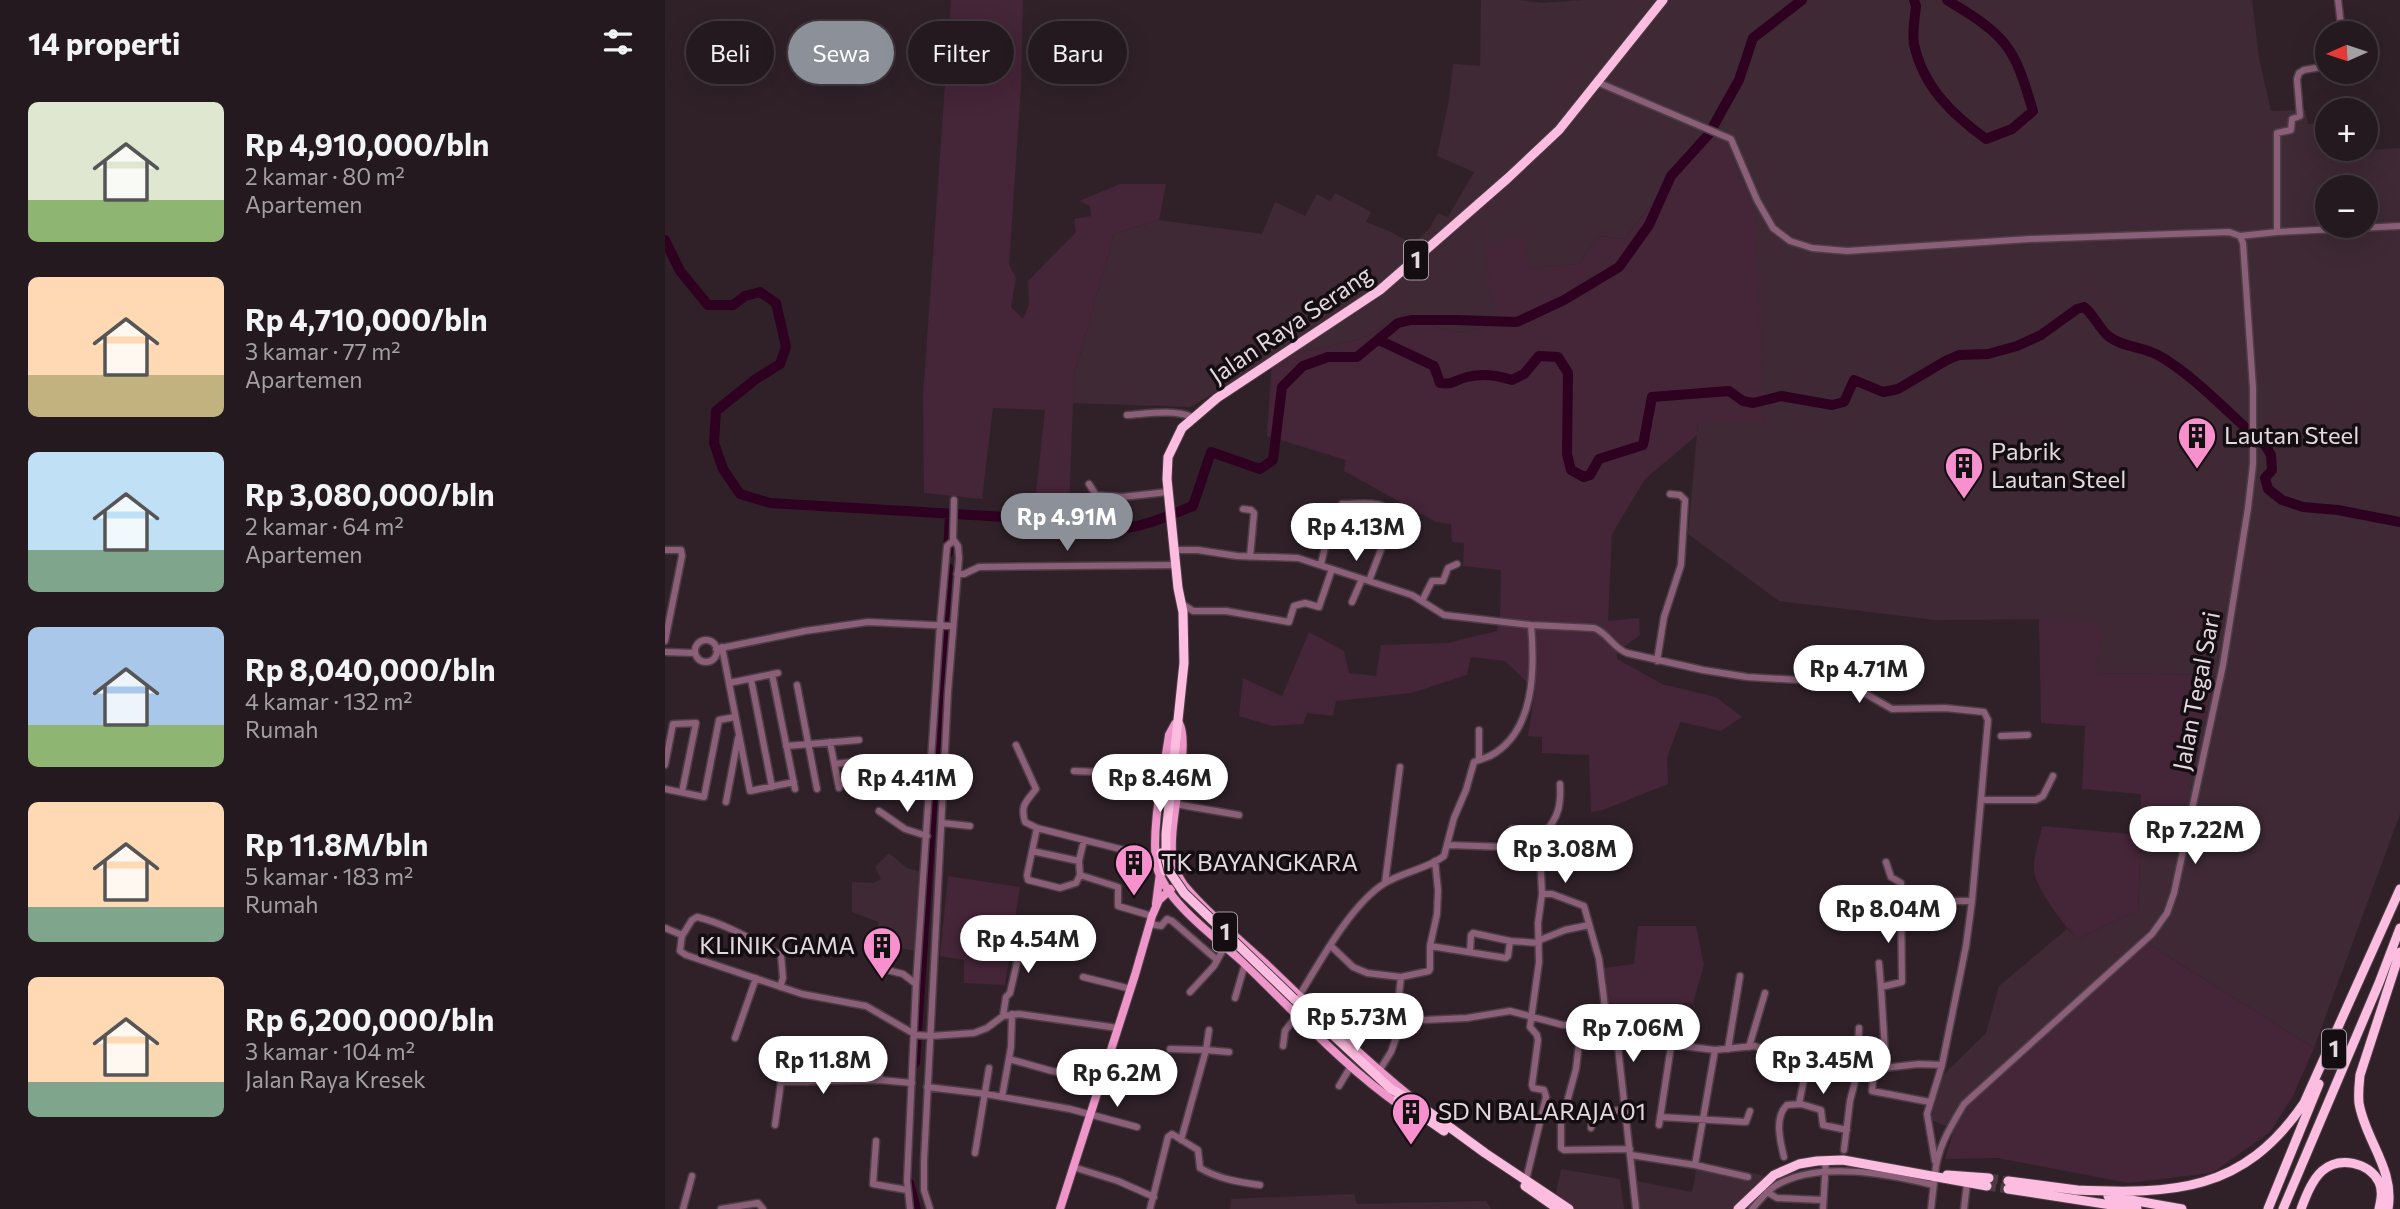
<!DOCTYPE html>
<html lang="id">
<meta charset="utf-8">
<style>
body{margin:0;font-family:Commissioner,sans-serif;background:#2c2228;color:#f1f3f6;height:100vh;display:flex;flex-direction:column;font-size:26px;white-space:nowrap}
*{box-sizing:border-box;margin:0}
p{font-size:23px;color:#a3a0a4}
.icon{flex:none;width:38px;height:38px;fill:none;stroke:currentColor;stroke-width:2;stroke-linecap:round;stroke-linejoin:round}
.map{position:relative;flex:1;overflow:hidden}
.drawer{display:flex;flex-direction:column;background:#24191f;width:665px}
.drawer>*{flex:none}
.hud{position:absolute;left:21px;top:21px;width:665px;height:63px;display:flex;gap:14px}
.needle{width:46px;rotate:267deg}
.fabs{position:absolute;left:1650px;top:21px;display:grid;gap:14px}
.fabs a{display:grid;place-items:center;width:63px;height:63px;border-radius:50%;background:#24191f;box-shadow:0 7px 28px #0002,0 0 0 2px #41383d;font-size:35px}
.price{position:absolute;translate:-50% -60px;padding:0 16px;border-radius:24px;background:#fff;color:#222;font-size:23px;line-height:46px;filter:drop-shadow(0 2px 4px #0008)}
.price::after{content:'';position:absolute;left:50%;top:42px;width:21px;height:16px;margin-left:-10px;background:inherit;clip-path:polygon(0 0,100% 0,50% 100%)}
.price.selected{background:#8c9099;color:#fff}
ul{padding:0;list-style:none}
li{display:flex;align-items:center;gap:21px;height:175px;padding:0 28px}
li span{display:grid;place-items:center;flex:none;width:196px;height:140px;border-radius:10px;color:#555}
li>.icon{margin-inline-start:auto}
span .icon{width:84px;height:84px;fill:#fffc;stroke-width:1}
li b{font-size:30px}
h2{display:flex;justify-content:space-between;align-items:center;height:84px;padding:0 28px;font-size:30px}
.chip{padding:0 24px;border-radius:32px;background:#24191f;box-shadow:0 7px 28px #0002,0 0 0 2px #41383d;font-size:24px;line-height:63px}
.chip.selected{background:#8c9099;color:#fff}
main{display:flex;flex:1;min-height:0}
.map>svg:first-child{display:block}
.built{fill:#3e2934;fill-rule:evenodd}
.green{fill:#452538}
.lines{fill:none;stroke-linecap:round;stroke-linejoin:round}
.river{stroke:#2f0120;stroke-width:10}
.highway-tunnel{stroke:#4b3c44;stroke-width:9;stroke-dasharray:9 4.5;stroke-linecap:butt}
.minor-casing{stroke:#4d3e46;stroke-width:9}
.major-casing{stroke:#4d3e46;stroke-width:10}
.highway-casing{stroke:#4d3e46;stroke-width:11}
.minor{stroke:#8a5f77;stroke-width:6}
.major{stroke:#ee96c9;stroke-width:8}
.highway{stroke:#fdbde1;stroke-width:9}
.highway-bridge-casing{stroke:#4d3e46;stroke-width:11;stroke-linecap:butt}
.highway-bridge{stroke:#fdbde1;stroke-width:9}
.labels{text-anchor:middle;stroke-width:7;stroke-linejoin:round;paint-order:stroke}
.shield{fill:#140d11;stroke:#a59ba0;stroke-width:2}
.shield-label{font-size:23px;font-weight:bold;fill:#e3d8de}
.street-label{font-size:24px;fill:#e3d8de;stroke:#140d11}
.poi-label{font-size:24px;fill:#e3d8de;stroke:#140d11;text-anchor:start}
</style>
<main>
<section class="drawer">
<h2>14 properti<svg class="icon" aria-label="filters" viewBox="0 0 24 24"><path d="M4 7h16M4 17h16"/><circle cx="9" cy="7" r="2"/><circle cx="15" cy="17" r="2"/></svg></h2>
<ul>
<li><span style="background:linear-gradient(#dfe7d0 70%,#8fb573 0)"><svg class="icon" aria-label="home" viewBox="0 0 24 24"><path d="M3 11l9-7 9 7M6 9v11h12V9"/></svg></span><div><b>Rp 4,910,000/bln</b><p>2 kamar · 80 m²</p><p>Apartemen</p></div></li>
<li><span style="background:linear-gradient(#ffd9b3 70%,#c2b280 0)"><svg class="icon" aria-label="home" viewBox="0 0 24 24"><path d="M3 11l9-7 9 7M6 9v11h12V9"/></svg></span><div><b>Rp 4,710,000/bln</b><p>3 kamar · 77 m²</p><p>Apartemen</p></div></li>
<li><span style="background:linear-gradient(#bfe0f5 70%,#7fa58c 0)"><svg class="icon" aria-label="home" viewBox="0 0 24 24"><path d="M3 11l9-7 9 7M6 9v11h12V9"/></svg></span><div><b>Rp 3,080,000/bln</b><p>2 kamar · 64 m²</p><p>Apartemen</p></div></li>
<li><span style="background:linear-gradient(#a9c7e8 70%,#8fb573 0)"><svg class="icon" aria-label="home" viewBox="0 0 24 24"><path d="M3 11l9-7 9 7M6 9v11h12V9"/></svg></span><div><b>Rp 8,040,000/bln</b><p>4 kamar · 132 m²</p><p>Rumah</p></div></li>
<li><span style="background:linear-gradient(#ffd9b3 75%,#7fa58c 0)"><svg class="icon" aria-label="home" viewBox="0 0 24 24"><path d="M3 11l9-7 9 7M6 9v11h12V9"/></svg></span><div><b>Rp 11.8M/bln</b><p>5 kamar · 183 m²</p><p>Rumah</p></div></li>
<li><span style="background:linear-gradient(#ffd9b3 75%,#7fa58c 0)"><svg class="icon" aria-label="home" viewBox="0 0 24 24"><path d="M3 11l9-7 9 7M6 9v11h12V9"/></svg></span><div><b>Rp 6,200,000/bln</b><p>3 kamar · 104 m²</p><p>Jalan Raya Kresek</p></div></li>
</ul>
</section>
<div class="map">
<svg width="1735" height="1209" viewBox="0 0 1735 1209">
<rect width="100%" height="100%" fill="#302129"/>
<path class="built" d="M 816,0 L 852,0 L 877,3 L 917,0 L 1587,0 L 1594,58 L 1606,111 L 1640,110 L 1643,124 L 1662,124 L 1662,149 L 1701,149 L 1701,135 L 1702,150 L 1735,148 L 1735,814 L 1649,1048 L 1482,943 L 1304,1102 L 1289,1129 L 1266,1120 L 1275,1078 L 1321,1033 L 1334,986 L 1402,929 L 1413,939 L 1473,910 L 1476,835 L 1550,675 L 1430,673 L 1406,619 L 1270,620 L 1114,601 L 1023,534 L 1033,422 L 1099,422 L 1040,134 L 960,239 L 934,236 L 913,264 L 865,268 L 825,292 L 837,323 L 796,333 L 768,326 L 742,313 L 696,339 L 607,359 L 525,407 L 407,403 L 409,376 L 449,234 L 494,220 L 597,234 L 610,202 L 640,216 L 652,194 L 665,201 L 670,193 L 706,212 L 701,222 L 724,231 L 748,244 L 764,229 L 773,213 L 783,217 L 809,172 L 772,156 L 784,100 L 788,64 L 815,66 ZM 1662,187 L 1701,187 L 1701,226 L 1662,226 Z
M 224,853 L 242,868 L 260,873 L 250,951 L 206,942 L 214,922 L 187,912 L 187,882 L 208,883 L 216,879 L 210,867 Z
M 1033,1161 L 1104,1177 L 1076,1209 L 972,1209 L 972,1181 L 1027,1192 Z
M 896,1169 L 955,1179 L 959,1209 L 891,1209 L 888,1207 Z
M 689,1194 L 692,1204 L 821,1201 L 826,1209 L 565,1209 L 566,1199 Z"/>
<path class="green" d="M 286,0 L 358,0 L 356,87 L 344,265 L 351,278 L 346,307 L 358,319 L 364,305 L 363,281 L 411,232 L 409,219 L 426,216 L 425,206 L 414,201 L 455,184 L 501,184 L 494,220 L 449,234 L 409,376 L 404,510 L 370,501 L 380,410 L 328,408 L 317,499 L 259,493 L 258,396 Z
M 1040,134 L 1060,140 L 1090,212 L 1099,422 L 1033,422 L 1032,435 L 980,479 L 947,534 L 943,621 L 974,618 L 975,635 L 952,652 L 952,659 L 997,684 L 1051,697 L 1077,717 L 1056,731 L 1015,722 L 1002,758 L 1003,784 L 938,810 L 926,812 L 924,755 L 877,753 L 877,737 L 863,736 L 870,690 L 840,661 L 806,657 L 802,675 L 747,693 L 671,701 L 668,716 L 642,713 L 638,724 L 607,726 L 574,716 L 578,678 L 617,696 L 644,632 L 679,651 L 684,673 L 711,676 L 716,645 L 782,643 L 832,631 L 835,616 L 836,570 L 798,566 L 799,543 L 787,542 L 786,524 L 771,522 L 679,471 L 681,460 L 602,436 L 607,359 L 696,339 L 742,313 L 768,326 L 796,333 L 836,323 L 825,292 L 820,246 L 859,238 L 865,268 L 913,264 L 934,236 L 960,239 Z
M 1374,619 L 1406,619 L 1438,629 L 1430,673 L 1550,675 L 1511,838 L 1476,836 L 1473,910 L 1413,939 C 1400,927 1370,888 1369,870 C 1368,856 1375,839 1377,826 L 1475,835 L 1476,794 L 1417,789 L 1420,726 L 1376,723 Z
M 283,876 L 355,887 L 340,985 L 299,983 L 299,960 L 275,956 Z
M 973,926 L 1031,926 L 1039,965 L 1028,1003 L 943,1003 L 939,968 L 969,964 Z
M 1482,943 L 1649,1048 L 1628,1096 L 1605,1132 L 1547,1173 L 1463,1183 L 1333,1158 L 1280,1159 L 1289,1129 L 1304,1102 Z"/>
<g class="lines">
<path class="river" d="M 1249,0 L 1251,6 C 1250,17 1247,33 1249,44 C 1258,87 1288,115 1321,139 L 1347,129 L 1368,111 C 1361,89 1355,63 1340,44 C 1325,25 1301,12 1282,0
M 0,240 L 15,271 L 43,305 L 68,305 L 80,296 L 95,292 L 111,303 L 121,347 L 115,364 L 91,379 L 51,411 L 49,443 L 58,469 L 75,494 L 105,503 L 410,521 C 422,524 435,527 448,528 C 475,530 504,515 528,506 L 546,452 L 595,469 L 608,460 L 617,387 L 638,366 L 663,357 L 692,357 L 733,323 L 746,320 L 791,320 L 852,322 L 899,300 L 954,267 L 984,225 L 1006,176 L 1044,134 L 1060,105 L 1074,80 L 1088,38 L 1137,0
M 714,340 L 769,366 L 775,383 C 789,385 789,380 802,377 C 817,373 832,375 847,380 L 859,374 L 874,356 L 893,357 L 903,373 L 902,454 L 906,470 L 919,477 L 925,475 L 934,459 L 978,445 L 987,397 L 1064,391 L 1078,401 L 1088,403 L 1116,396 L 1167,405 L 1179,402 L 1189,380 L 1218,392 L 1233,389 L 1282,360 L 1294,355 L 1323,354 L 1352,346 L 1376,335 L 1412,309 L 1419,307 C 1429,315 1434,328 1443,336 C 1457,347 1478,347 1493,355 C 1529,375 1568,418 1600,445 L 1606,455 L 1607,470 L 1600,478 L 1603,489 L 1617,500 L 1638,507 L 1673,510 L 1735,522
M 283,553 L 285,514
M 250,1063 L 283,568
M 244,1183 L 251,1209"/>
<path class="highway-tunnel" d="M 1324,1178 L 1343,1181
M 1322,1186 L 1343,1189"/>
<g class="minor-casing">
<path id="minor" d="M 1673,0 L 1677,33
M 932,82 L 1066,139 L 1092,200 L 1108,228 L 1125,241 L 1147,248 L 1182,251 L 1365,239 L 1564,232 L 1575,236 L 1578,243 L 1588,388 L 1588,464 L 1583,508 L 1558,665 L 1509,893 L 1502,913 L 1487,934 L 1299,1104 C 1286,1126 1272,1148 1270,1174
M 1612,232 L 1612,133 L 1626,130 L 1627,119 L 1635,116 L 1632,79 L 1634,73 L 1639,70 L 1662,66
M 1575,236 L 1612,232 L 1735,226
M 462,415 C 481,414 509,409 527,417
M 424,484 L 431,495 L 457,497 L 503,492
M 578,509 L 586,510 L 589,513 L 585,557
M 0,550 L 16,550 L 17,556 L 0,641
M 511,550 L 533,550 L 572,556 L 633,558 L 747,595 L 779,615 L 866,625 L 929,628 C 943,633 948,648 962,653 L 1038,670 L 1082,677 L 1182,683 L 1227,709 L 1280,708 L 1319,712 L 1323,720 L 1307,901 L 1301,946 L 1277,1065 L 1262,1114 L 1270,1161
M 656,564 L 661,543 L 677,504 C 692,505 722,497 728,518 L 704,581
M 292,574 L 299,574 L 314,567 L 511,565
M 757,601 L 767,581 L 778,581 L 783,568 L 792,564
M 687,602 L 697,579
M 516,603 L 528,611 L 561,611 L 624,622 L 629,606 L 640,603 L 654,607 L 667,569
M30 651a11 11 0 1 1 22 0a11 11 0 1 1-22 0Z
M 57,647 L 85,791 L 129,782
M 51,649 L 140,631 L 203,622 L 288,626
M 0,652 L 30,653
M 992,661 L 999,617 L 1016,565 L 1020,500 L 1015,495 L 1005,494
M 107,674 L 130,789
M 86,679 L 107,787
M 64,683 L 113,673
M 132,685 L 152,789
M 1196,689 L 1205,668 L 1202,652
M 814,730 L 814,759
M 1336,736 L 1363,735
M 165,742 L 174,788
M 351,745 L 371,789 C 361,802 355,805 360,822 L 372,828 L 362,875 L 363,880 L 395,888 L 411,883 L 415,875 L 453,887 L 453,906 L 487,916
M 121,746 L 194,740
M 170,764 L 187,762 L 174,788
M 0,765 L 8,724 L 31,723 L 17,792
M 409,771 L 499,775
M 0,789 L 39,797 L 54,720 L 70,717
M 1317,800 L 1371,800 L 1378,796 L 1388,776
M 61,802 L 73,738
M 510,804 L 574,815
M 214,811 L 240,829 L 262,836
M 277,823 L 305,826
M 372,828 L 471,853 L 493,868
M 874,832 L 877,894 L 887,894 L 919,906 L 934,959 L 940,1007 L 952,1038 L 971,1209
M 784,845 L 840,847 L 845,842 L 847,829 L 880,832 C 894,817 896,804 895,784
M 367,851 L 414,861
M 1221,862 L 1226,877 L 1236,883 L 1236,901
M 415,875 L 414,861 L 419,840
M 720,883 L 735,767
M 485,924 L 496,926 L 502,919 L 507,921 L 551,959
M 0,928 L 17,935 L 15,951 L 21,955 L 137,994 L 201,1006 L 251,1035 L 266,1036 L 309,1033 L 322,1028 L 338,1016 L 354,1014 L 453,1028
M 17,936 L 27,920 L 32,917 C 62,924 89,941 116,955 L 118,978 L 115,987
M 875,940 L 900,930 L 924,925
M 666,946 L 688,967 L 702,973 L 736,977 L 732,1013 L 737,1021 L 802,1018 L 845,1011 L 898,1025 L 916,1024 L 950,1033
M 765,946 L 841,958 L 843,956 L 845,941
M 805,952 L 806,935 L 808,933 L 845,941 L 874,943
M 1214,963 L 1216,987
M 214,968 L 238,974 L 251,984
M 418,977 L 466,989
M 736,977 L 764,971 L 765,969 L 765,946 L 772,914 L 773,890 L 770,861
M 525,992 L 549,966 L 560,946
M 634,996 C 655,962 686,904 720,883 C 738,872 762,869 779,856 L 789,818 L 801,790 L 809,762 C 814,760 820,758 825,756 C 870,732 870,669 866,625
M 570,998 L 580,964
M 918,1009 L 911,1069 L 896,1124 L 896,1148 L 899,1150 L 965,1149
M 338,1016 L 341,997 L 345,993 L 360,928
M 70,1038 L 91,978
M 952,1038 L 1050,1050 L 1089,1046 L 1129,1057 L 1191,1061 L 1196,1069 L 1201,1070 L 1254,1064 L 1277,1065
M 618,1046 L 620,1031 L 632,1015
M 1084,1047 L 1100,993
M 505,1049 L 541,1050 L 544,1030
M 1063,1049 L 1075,976
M 119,1059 L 116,1082 L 215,1080 L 247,1083
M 344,1059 L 387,1071 L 437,1078
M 1192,1063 L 1194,1028
M 214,1067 L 215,1080
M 1221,1068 L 1216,987 L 1237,982 L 1236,901 L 1307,901
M 1209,1070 L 1207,1091 L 1265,1102
M 714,1071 L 726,1052 L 737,1021
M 142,1082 L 148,1042
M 674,1086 L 686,1066
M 262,1087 L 321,1094 L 405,1109 L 472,1127
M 337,1097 L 346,1047 L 347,1014
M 1134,1104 L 1143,1059
M 995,1117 L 1081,1122 L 1085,1111
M 110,1125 L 116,1082
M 994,1125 L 1006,1046
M 926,1128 L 929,1112 L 959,1110
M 516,1140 L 541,1050 L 564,1052
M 211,1141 L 208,1184 L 242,1190
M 1179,1150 L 1185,1101 L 1194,1066
M 310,1153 L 324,1068
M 966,1155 L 1030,1165 L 1050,1050
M 1119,1157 C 1115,1141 1109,1117 1122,1105 L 1136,1104 L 1156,1110 L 1158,1125 L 1182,1130
M 1030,1165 L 1083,1177
M 408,1167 L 453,1181 L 489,1197
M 861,1180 L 881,1097 L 879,1090 L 868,1088 L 867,1085 L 873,1040 L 872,1035 L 865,1027 L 874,962 L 873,923 L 877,894
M 1102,1192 L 1112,1198 L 1158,1200
M 18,1209 L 27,1176
M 56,1209 L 93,1203 L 98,1209
M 245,1209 L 242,1181 L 251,984 L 275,625 L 282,546 L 288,541
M 265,1209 L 259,1190 L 259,1161 L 283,692 L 294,558 L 293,546 L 288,539 L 289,500
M 485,1209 L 503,1137 L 507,1134 L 533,1150 L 535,1168 C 554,1179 573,1182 595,1185
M 1087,1209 C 1094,1201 1101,1192 1110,1186 C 1153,1160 1223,1174 1268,1185
M 1158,1209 L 1161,1160
M 1266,1209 L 1269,1183
M 1299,1209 L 1302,1183"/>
</g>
<g class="major-casing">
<path id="major" d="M 514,723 C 527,745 501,827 508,861 C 510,869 514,878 519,885 C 542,913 573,938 600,963 C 648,1009 694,1055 746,1097
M 510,724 L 504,735 C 499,771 485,831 492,867 C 501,903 553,939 580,964 C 631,1013 679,1067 737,1107
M 491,904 L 495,873
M 395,1209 L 470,975 L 487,916 L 494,900 L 506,889"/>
</g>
<g class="highway-casing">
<path id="highway" d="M 496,853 L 500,871
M 501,859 L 501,834 L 519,663 L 518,612 L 513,588 L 502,479 L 503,457 L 517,428 L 552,398 L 715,290 L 843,178 L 894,130 L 998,0
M 629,999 L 726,1089 L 753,1104 L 820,1153 L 904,1209
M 733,1099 L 779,1131
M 1282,1175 L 1324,1178
M 1343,1181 L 1412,1190
M 860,1186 L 893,1209
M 1343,1189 L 1472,1209
M 1410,1190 C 1508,1194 1578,1193 1639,1103 L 1735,889
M 1443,1196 L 1517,1209
M 1073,1209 L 1109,1175 L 1134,1164 L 1152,1161 L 1178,1160 L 1322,1186
M 1603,1209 L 1654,1084
M 1618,1209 L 1714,983 L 1735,928
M 1636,1209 C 1641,1196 1647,1180 1657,1171 C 1674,1156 1704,1162 1714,1182 C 1718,1191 1716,1200 1714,1209
M 1723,1209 C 1730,1169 1700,1140 1694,1103 C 1693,1093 1694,1085 1695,1075 L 1735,952"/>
</g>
<use href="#minor" class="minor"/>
<use href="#major" class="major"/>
<use href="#highway" class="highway"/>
<g class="highway-bridge-casing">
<path id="highway-bridge" d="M 501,859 L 504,871 L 519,893 L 629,999"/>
</g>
<use href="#highway-bridge" class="highway-bridge"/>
</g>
<defs>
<g id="building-pin" transform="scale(2.0125)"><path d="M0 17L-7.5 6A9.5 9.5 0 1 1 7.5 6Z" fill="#f790cd" stroke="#140d11"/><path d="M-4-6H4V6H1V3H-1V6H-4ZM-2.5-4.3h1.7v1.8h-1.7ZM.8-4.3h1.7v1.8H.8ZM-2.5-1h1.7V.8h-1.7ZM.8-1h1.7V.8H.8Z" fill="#111"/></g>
</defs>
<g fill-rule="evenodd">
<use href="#building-pin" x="1532" y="436"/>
<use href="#building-pin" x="1299" y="466"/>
<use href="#building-pin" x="469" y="863"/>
<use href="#building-pin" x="217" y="946"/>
<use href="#building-pin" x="746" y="1112"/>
</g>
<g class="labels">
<g class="shield">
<rect x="739" y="240.5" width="24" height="39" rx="5"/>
<rect x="548" y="912.5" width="24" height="39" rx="5"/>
<rect x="1657" y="1029.5" width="24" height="39" rx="5"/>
</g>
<g class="shield-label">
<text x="751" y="268">1</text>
<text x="560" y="940">1</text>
<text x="1669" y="1057">1</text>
</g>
<g class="street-label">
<text transform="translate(626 325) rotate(-34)" y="8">Jalan Raya Serang</text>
<text transform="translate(1532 691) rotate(-79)" y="8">Jalan Tegal Sari</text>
</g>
<g class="poi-label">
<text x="1559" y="444">Lautan Steel</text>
<text x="1326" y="460">Pabrik<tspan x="1326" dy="28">Lautan Steel</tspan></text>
<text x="496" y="871">TK BAYANGKARA</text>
<text x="190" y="954" text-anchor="end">KLINIK GAMA</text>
<text x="773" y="1120">SD N BALARAJA 01</text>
</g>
</g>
</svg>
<div class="fabs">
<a><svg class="needle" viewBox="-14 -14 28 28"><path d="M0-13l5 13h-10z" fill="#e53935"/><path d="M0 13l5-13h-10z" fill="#a3a0a4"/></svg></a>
<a>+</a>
<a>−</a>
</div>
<b class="price selected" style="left:402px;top:553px">Rp 4.91M</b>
<b class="price" style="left:691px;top:563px">Rp 4.13M</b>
<b class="price" style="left:1194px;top:705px">Rp 4.71M</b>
<b class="price" style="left:242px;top:814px">Rp 4.41M</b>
<b class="price" style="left:495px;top:814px">Rp 8.46M</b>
<b class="price" style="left:1530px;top:866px">Rp 7.22M</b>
<b class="price" style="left:900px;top:885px">Rp 3.08M</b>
<b class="price" style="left:1223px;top:945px">Rp 8.04M</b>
<b class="price" style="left:363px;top:975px">Rp 4.54M</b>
<b class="price" style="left:692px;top:1053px">Rp 5.73M</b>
<b class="price" style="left:968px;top:1064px">Rp 7.06M</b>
<b class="price" style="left:158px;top:1096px">Rp 11.8M</b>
<b class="price" style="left:1158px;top:1096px">Rp 3.45M</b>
<b class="price" style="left:452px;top:1109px">Rp 6.2M</b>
<div class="hud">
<a class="chip">Beli</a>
<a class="chip selected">Sewa</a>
<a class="chip">Filter</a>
<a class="chip">Baru</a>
</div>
</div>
</main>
